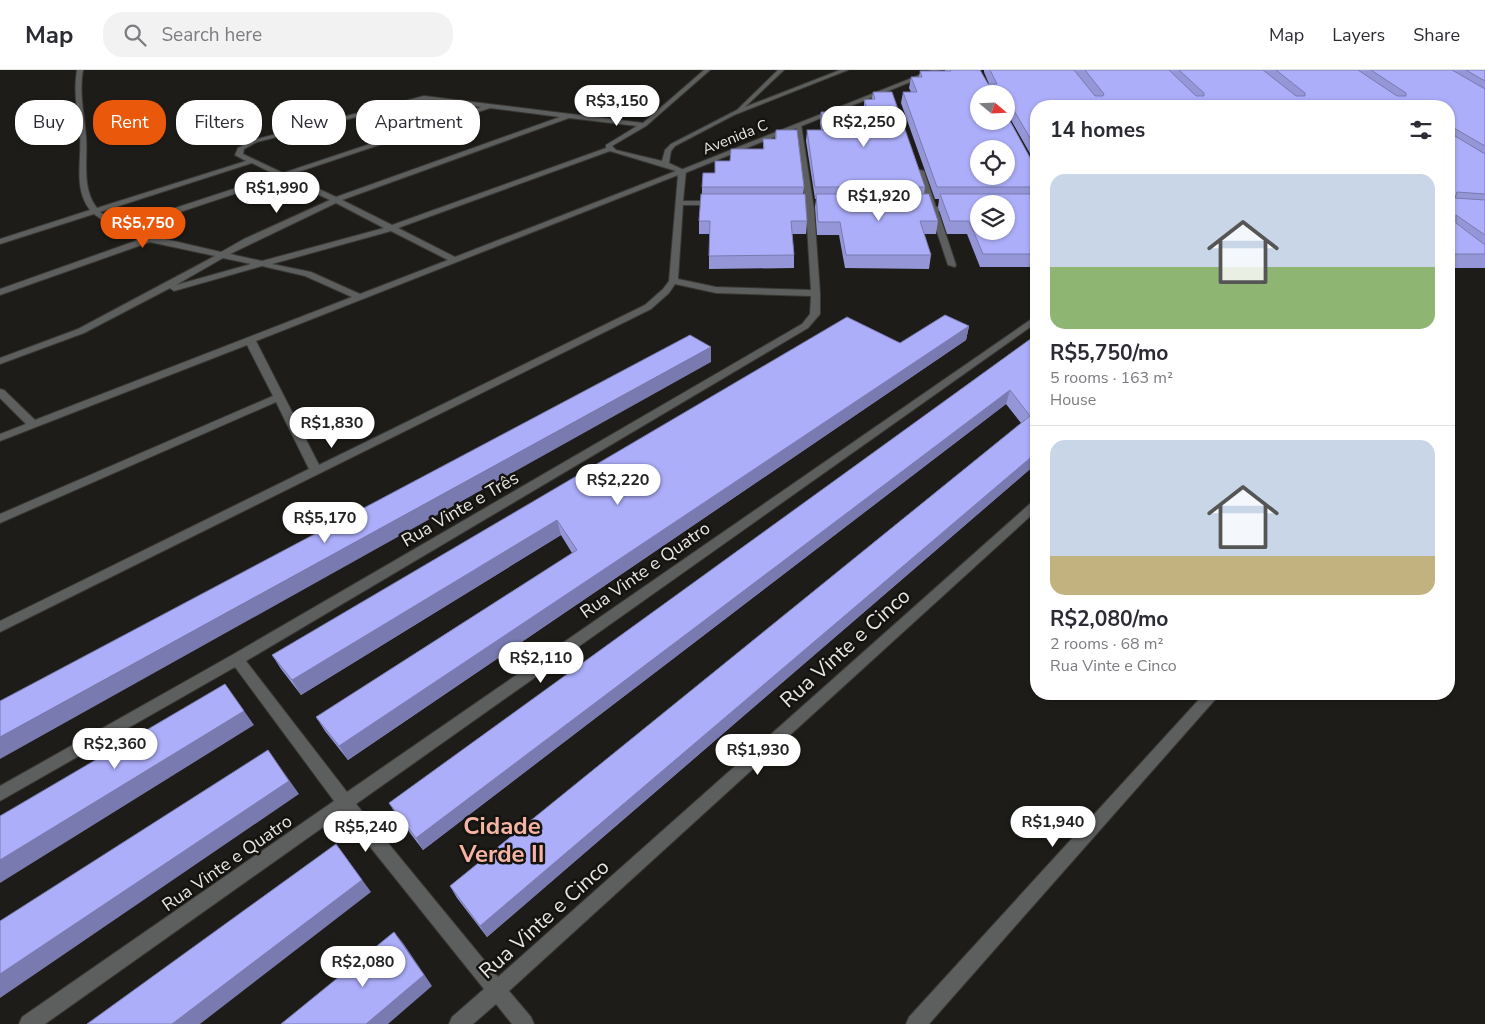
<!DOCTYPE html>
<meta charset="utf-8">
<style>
body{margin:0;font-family:"Nunito Sans",sans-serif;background:#f2f2f3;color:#2b2b33;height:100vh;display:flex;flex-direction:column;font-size:19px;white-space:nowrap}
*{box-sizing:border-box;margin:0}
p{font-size:16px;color:#7c7c81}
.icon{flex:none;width:28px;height:28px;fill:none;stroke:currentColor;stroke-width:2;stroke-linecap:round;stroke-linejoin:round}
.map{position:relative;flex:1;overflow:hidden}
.drawer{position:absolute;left:1030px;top:30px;width:425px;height:600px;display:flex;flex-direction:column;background:#fff;border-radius:20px;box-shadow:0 1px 4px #0004}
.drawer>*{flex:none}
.top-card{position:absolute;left:15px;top:30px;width:475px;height:45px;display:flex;gap:10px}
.needle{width:32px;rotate:109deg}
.buttons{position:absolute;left:970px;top:15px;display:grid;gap:10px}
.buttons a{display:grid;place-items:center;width:45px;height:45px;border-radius:50%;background:#fff;box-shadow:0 1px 4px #0004;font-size:25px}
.price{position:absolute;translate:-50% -42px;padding:0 11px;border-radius:18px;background:#fff;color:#222;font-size:16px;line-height:32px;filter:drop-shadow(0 1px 2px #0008)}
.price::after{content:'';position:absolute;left:50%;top:30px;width:15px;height:11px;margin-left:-8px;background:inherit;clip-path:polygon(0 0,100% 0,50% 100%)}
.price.on{background:#ea580c;color:#fff}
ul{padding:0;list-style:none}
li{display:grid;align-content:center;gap:10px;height:265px;padding:0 20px}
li+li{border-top:1px solid #e1e1e2}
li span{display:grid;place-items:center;height:155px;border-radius:15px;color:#555}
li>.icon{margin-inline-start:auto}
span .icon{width:90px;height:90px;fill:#fffc;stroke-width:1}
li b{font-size:21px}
h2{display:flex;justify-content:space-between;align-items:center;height:60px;padding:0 20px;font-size:21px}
.pill{padding:0 18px;border-radius:20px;background:#fff;box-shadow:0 1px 4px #0004;font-size:18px;line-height:45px}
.pill.on{background:#ea580c;color:#fff}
header{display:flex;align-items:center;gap:30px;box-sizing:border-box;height:70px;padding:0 25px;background:#fff;border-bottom:1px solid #e1e1e2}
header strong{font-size:24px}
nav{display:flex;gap:28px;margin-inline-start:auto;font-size:18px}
.search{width:350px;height:45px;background:#f2f2f3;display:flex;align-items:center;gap:12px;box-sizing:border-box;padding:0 18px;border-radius:20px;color:#7c7c81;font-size:19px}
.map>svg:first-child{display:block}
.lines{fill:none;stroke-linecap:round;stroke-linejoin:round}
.minor-casing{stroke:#3a3834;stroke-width:2}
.tertiary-casing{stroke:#3a3834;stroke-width:2}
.minor{fill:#5c5f5e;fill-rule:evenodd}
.tertiary{fill:#5c5f5e;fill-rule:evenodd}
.wall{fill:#9596d7;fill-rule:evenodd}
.shaded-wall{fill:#797aaf}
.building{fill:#adaefa;stroke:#797aaf;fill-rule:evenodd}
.labels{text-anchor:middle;stroke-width:5;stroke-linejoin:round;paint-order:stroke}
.far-street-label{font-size:15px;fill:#e7e6e3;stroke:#14130f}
.street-label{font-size:18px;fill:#e7e6e3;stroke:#14130f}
.near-street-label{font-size:21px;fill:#e7e6e3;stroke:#14130f}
.near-quarter-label{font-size:24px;font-weight:bold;fill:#f6b5a4;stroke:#14130f}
</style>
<header>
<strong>Map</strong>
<div class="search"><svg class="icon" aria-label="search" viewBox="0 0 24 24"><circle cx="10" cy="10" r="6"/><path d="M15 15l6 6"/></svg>Search here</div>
<nav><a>Map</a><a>Layers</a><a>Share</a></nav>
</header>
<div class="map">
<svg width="1485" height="954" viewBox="0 0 1485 954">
<rect width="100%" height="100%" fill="#1e1c18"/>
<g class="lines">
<g class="minor-casing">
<path id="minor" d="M 77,0 L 83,0 C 79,23 84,43 86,66 C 88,90 81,118 97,138 L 246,91 L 235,85 L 238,78 L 253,70 L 424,26 L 643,53 L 704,0 L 710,0 L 646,56 L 612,76 L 616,80 L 662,91 L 665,80 L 671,74 L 737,40 L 778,0 L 784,0 L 745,37 L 840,0 L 848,0 L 734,45 L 675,76 L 671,81 L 669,93 L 686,101 L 683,131 L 716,131 L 720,133 L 716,135 L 683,135 L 678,209 L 716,217 L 811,220 L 806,139 L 796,55 L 801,54 L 814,139 L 820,223 L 820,244 L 808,258 L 246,591 L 347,722 L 1036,246 L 1036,253 L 356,734 L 498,907 L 1032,432 L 1036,431 L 1036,441 L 509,921 L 531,947 L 534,954 L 512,954 L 496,934 L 473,954 L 449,954 L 452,947 L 484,919 L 343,743 L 45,954 L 19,954 L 22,947 L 334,731 L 235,597 L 0,731 L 0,716 L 232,585 L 802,254 L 810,244 L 811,226 L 716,223 L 675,214 L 669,223 L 651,239 L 0,562 L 0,551 L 309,399 L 276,332 L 0,453 L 0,444 L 273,326 L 247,275 L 0,371 L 0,364 L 26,354 L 0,328 L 0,319 L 4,320 L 35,350 L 352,227 L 305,206 L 262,196 L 174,221 L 170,218 L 84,263 L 0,294 L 0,288 L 78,259 L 215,186 L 150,172 L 0,225 L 0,219 L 141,169 L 124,166 L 94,144 L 0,174 L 0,169 L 90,140 C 73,118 82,91 80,65 C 78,43 73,23 77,0 ZM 424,30 L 481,37 L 283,103 L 243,84 L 244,79 L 257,72 ZM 490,38 L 560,47 L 336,127 L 289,105 ZM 569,48 L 637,56 L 606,75 L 606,78 L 392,155 L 342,130 ZM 610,81 L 676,101 L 455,187 L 398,158 ZM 252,93 L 276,105 L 120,156 L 100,142 ZM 678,105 L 669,211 L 663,219 L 645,235 L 319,395 L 256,271 ZM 282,108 L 330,130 L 244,169 L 221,182 L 126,160 ZM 336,133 L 384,158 L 262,191 L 230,184 ZM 391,161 L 448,190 L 360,224 L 311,202 L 272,194 ZM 223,188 L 251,194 L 176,215 Z
M 917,99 L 924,101 L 936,137 L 979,137 L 979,141 L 938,141 L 956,195 L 955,197 L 948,195 L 930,141 L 917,141 L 913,139 L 917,137 L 928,137 Z
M 1204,624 L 1220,624 L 929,954 L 906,954 L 909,947 Z"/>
</g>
<g class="tertiary-casing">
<path id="tertiary" d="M 932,0 L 940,0 L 685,103 L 678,101 Z"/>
</g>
<use href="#minor" class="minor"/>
<use href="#tertiary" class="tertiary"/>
</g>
<path class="wall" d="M 945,0 L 980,0 L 988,14 L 989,14 L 984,2 L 984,0 L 1485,0 L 1485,198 L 1449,198 L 1449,36 L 1036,36 L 1036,197 L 980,197 L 967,164 L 947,164 L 938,137 L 939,129 L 935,129 L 901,33 L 903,22 L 911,22 L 909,18 L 911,7 L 919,7 L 920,1 L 945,1 ZM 1009,49 L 1011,50 L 1036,94 L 1033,93 Z
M 873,22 L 925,117 L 924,124 L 938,151 L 936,164 L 924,164 L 931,185 L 929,199 L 845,198 L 839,165 L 817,165 L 815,137 L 816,129 L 815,129 L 806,71 L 807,60 L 821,60 L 820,53 L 821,42 L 864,42 L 864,30 L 872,29 Z
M 776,60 L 804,117 L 803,124 L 807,151 L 806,164 L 792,164 L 794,185 L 794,198 L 709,199 L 709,186 L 710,164 L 699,164 L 699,151 L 702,124 L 702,117 L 715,103 L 730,91 L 763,79 L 763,69 L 775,69 Z
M 969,256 L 966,270 L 348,690 L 325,661 L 316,647 L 572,483 L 561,465 L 301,625 L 281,599 L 272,585 L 900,273 Z
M 1036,265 L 1036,394 L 487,867 L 457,828 L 450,816 L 1021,353 L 1006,334 L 423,780 L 397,746 L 389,733 Z"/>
<path class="shaded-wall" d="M 969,256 L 966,270 L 348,690 L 339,676 Z
M 711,277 L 711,292 L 0,689 L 0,667 Z
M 1010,320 L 1006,334 L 423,780 L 416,768 Z
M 1036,383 L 1036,394 L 487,867 L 480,856 Z
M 557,450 L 561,465 L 301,625 L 292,610 Z
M 225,614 L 254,655 L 0,813 L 0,790 Z
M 268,680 L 299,724 L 0,928 L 0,904 Z
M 336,774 L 371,822 L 200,954 L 172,954 Z
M 394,862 L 403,873 L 432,916 L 388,954 L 366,954 Z"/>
<path class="building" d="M 950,0 L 980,0 L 988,14 L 997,14 L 990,0 L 1074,0 L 1095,26 L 1103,26 L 1104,24 L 1085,0 L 1169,0 L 1196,26 L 1204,26 L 1204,23 L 1179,0 L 1263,0 L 1296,26 L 1305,26 L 1305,23 L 1276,0 L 1358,0 L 1397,26 L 1406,26 L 1406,23 L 1371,0 L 1452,0 L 1485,19 L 1485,76 L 1454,58 L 1455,66 L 1485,84 L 1485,124 L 1457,122 L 1455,128 L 1485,130 L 1485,165 L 1456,145 L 1456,153 L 1485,175 L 1485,184 L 1449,184 L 1449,36 L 1036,36 L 1036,78 L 1013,39 L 1008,36 L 1006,37 L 1006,24 L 979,24 L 979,51 L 1006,51 L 1006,44 L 1033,93 L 1036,94 L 1036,117 L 937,117 L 903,22 L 917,22 L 911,7 L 922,7 L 920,1 L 951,1 ZM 979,79 L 1006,79 L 1006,106 L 979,106 Z
M 1466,0 L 1485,0 L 1485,11 Z
M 873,22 L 892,22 L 925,117 L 815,117 L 807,60 L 824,60 L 821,42 L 868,42 L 864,30 L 875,29 Z
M 776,60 L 797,60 L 804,117 L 702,117 L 703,103 L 715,103 L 715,91 L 730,91 L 731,79 L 764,79 L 763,69 L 776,69 Z
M 701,124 L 805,124 L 807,151 L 791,151 L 794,185 L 709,186 L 710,151 L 699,151 Z
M 816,124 L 929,124 L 938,151 L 920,151 L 931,185 L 846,185 L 840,152 L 818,152 Z
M 940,124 L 1036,124 L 1036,184 L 983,184 L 969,151 L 950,151 ZM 979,134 L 1006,134 L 1006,161 L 979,161 Z
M 945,245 L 969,256 L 339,676 L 316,647 L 577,480 L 557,450 L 292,610 L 272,585 L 847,247 L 900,273 Z
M 690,265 L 711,277 L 0,667 L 0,631 Z
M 1036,265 L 1036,383 L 480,856 L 450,816 L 1030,346 L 1010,320 L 416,768 L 389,733 Z
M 225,614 L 244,641 L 0,790 L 0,746 Z
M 268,680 L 289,711 L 0,904 L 0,851 Z
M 336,774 L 362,810 L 172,954 L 87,954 Z
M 394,862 L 424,905 L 366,954 L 281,954 Z"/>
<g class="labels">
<g class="far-street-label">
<text transform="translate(735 67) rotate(-22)" y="5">Avenida C</text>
</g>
<g class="street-label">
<text transform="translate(460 439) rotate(-30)" y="6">Rua Vinte e Três</text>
<text transform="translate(645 500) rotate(-35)" y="6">Rua Vinte e Quatro</text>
<text transform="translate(227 793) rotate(-35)" y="6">Rua Vinte e Quatro</text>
</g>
<g class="near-street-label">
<text transform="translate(845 578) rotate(-42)" y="7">Rua Vinte e Cinco</text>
<text transform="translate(544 849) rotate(-42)" y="7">Rua Vinte e Cinco</text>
</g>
<g class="near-quarter-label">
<text x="502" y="764">Cidade<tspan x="502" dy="28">Verde II</tspan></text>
</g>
</g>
</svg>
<div class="buttons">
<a><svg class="needle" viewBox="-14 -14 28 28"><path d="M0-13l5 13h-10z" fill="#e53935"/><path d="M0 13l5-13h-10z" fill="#7c7c81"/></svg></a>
<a><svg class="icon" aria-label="locate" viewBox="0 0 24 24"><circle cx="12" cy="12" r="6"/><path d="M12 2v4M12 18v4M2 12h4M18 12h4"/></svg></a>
<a><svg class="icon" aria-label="layers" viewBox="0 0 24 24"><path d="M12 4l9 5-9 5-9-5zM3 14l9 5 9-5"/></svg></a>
</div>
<b class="price" style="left:617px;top:57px">R$3,150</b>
<b class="price" style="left:864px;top:78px">R$2,250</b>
<b class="price" style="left:277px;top:144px">R$1,990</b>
<b class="price" style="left:879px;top:152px">R$1,920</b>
<b class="price on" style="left:143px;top:179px">R$5,750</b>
<b class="price" style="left:332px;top:379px">R$1,830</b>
<b class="price" style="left:618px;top:436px">R$2,220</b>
<b class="price" style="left:325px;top:474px">R$5,170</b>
<b class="price" style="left:541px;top:614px">R$2,110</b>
<b class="price" style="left:115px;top:700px">R$2,360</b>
<b class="price" style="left:758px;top:706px">R$1,930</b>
<b class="price" style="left:1053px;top:778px">R$1,940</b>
<b class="price" style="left:366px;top:783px">R$5,240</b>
<b class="price" style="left:363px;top:918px">R$2,080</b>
<div class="top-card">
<a class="pill">Buy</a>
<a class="pill on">Rent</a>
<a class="pill">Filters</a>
<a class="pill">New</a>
<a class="pill">Apartment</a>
</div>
<section class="drawer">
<h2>14 homes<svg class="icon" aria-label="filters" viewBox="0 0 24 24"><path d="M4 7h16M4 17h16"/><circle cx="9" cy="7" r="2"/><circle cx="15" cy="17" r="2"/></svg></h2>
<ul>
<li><span style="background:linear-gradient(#c9d6e8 60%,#8fb573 0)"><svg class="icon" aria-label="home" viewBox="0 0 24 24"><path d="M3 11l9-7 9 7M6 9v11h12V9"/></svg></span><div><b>R$5,750/mo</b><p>5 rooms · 163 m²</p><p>House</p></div></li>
<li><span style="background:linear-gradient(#c9d6e8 75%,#c2b280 0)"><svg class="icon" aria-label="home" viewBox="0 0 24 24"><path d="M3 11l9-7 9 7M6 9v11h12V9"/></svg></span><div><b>R$2,080/mo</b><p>2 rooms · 68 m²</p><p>Rua Vinte e Cinco</p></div></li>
</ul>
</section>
</div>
